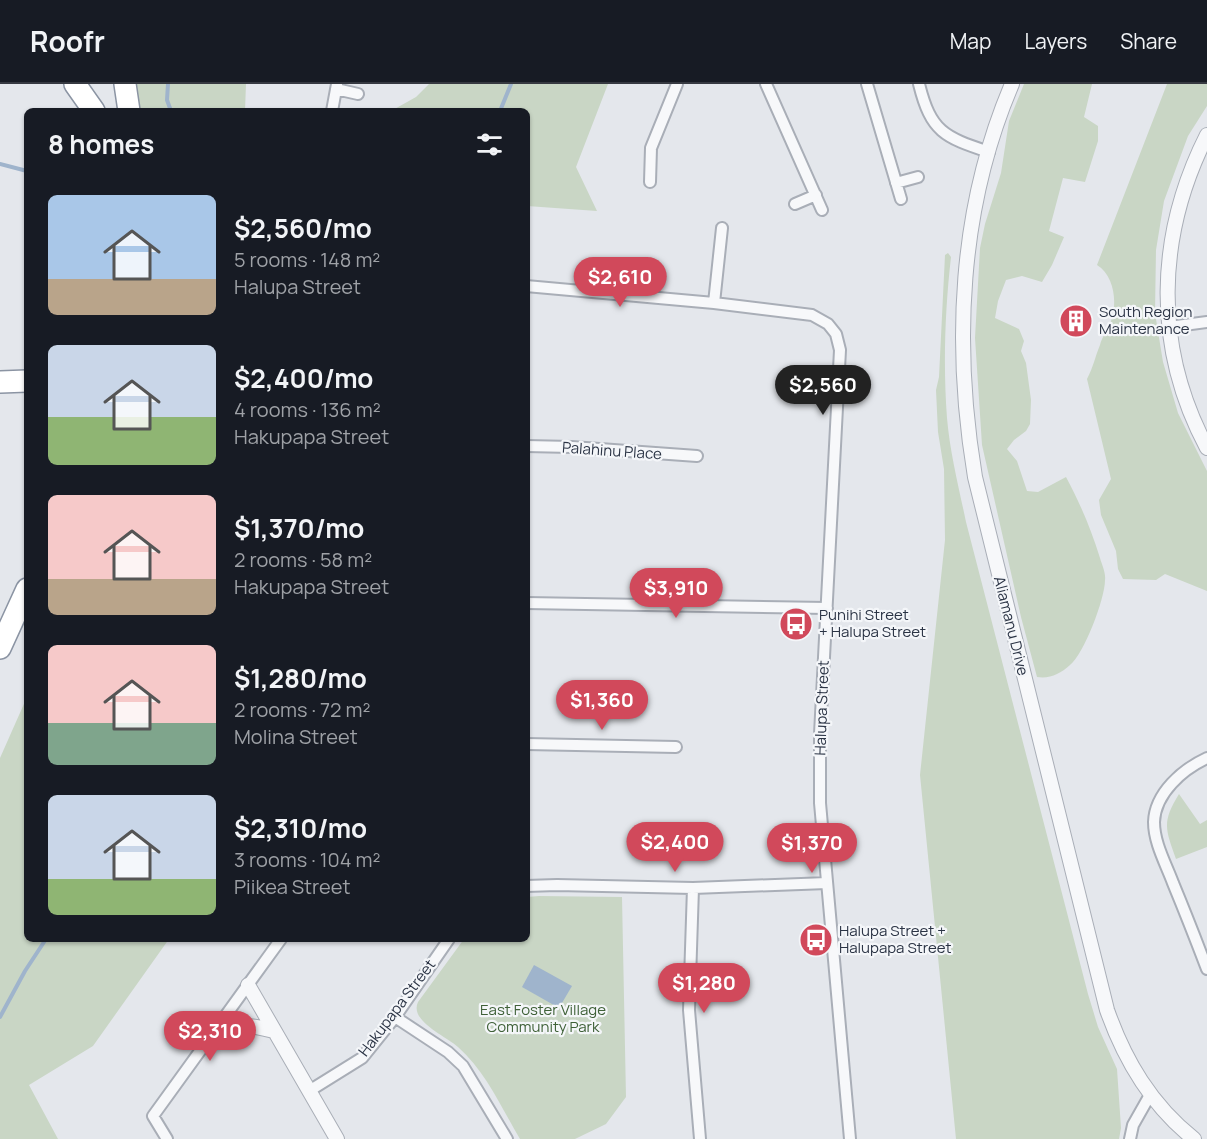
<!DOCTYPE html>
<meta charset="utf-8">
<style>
body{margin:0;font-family:Manrope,sans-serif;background:#20242c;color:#f1f3f6;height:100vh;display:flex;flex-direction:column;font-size:22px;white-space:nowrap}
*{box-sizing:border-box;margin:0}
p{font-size:20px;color:#9ea1a6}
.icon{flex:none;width:33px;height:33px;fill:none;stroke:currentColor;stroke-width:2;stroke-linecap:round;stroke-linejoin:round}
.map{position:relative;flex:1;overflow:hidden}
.panel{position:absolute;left:24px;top:24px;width:506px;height:834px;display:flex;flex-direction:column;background:#171b24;border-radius:9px;box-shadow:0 2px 4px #0004}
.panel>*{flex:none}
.price{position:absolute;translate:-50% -51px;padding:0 14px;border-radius:21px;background:#d1495b;color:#fff;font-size:20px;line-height:39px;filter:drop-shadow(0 2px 3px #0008)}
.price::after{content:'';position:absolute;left:50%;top:36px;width:18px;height:14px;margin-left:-9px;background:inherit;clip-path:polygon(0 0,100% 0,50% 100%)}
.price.on{background:#222;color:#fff}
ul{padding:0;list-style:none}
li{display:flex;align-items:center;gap:18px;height:150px;padding:0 24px}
li span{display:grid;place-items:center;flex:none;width:168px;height:120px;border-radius:9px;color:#555}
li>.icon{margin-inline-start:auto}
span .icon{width:72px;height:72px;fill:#fffc;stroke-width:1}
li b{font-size:26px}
h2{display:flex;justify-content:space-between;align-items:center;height:72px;padding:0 24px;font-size:26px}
header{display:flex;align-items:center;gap:36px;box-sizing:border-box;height:84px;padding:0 30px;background:#171b24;border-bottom:2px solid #363941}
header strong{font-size:28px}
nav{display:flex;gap:33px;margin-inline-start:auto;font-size:21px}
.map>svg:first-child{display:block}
.green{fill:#c9d6c5}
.water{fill:#9fb4cc}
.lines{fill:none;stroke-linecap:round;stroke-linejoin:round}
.stream{stroke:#9fb4cc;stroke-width:4}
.minor-casing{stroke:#a9aeb7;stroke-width:14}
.tertiary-casing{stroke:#a9aeb7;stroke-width:16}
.motorway-casing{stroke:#8b94a3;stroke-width:24}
.minor{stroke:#f7f8fa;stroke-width:10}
.tertiary{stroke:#f7f8fa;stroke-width:14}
.motorway{stroke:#fff;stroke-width:21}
.labels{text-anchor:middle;stroke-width:4.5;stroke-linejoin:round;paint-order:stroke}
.poi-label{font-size:15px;fill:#2b3445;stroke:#f4f6f9;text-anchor:start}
.street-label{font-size:15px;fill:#2b3445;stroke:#f4f6f9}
.park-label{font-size:15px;fill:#3f6138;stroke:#f4f6f9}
</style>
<header>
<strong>Roofr</strong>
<nav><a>Map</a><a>Layers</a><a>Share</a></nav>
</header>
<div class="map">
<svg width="1207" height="1055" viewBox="0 0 1207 1055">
<rect width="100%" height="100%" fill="#e4e7ec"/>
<path class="green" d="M 136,0 L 246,0 L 245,27 L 140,27 Z
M 429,0 L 608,0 L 576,83 L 597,127 L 527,122 L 526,27 L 391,27 L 416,13 Z
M 1024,0 L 1092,0 L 1084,33 L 1098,42 L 1098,57 L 1085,98 L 1063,94 L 1049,147 L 1064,153 L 1052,181 L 1042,198 L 1022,192 L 1006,196 L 998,217 L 995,234 L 1019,245 L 1024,257 L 1021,267 L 1026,279 L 1031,316 L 1030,340 L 1026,347 L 1014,356 L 1007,365 L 1017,377 L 1027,407 L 1038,408 L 1066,393 C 1080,419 1091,445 1100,474 C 1102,481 1106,489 1105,496 C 1105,515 1084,570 1070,581 C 1060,590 1050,595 1037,593 L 1021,533 L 982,361 L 975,254 L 980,164 L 985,140 L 1001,89 L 1009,37 Z
M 1167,0 L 1207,0 L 1207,22 L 1188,52 L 1164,117 L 1156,166 L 1155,229 L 1163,278 L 1178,329 L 1207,387 L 1207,507 L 1165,490 L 1156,496 L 1123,495 L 1118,485 L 1116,467 L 1101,431 L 1099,416 L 1111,395 L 1087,295 C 1093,284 1095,273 1100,261 C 1102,253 1107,247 1110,240 C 1118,221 1115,192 1097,181 Z
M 948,169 L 951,173 C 945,225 943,281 947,334 C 950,369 959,404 966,438 L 1088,910 L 1098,943 L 1117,985 L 1121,1044 L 1119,1055 L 956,1055 L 920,691 L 945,456 L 944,385 L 938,348 L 936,306 L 939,293 L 945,171 Z
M 27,613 L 27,855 L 169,855 L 93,962 L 29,1001 L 58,1055 L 0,1055 L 0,674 Z
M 1179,710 L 1200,740 L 1207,736 L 1207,763 L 1176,775 C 1165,744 1162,738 1179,710 Z
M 539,812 L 622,813 L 626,1013 L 606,1040 L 575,1055 L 520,1055 C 501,1023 486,988 458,963 C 446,952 409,937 418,918 L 464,855 L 526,855 L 527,813 Z"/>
<path class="water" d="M 534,881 L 572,902 L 559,924 L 522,903 Z"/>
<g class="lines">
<path class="stream" d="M 168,0 L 167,16 L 171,27
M 500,27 L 511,0
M 0,80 L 27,87
M 0,933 L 25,887 L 46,855"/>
<g class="minor-casing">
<path id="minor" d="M 766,0 L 822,126
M 867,0 L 901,115
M 919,0 C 931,48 944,53 989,68
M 336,5 L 358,10
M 332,27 L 337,0
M 650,98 L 651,64 L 677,0
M 896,99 L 918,93
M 795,120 L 816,111
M 526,202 L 714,219 L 812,231 L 828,240 L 836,250 L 840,266 L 820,650 L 820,719 L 850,1055
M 714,219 L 722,144
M 1169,243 L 1207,238
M 526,362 L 572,363 L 697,372
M 526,519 L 827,524
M 526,660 L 676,663
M 1207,674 C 1183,685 1155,709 1154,738 C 1154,759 1166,780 1173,799 C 1185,828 1196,856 1207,885
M 526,802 L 557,801 L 693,804 L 827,799
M 693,804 L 689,926 L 700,1055
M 395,933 L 448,968 L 463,982 L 507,1055
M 309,1007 L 362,974 L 395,933 L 449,855
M 167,1055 L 153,1032 L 281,855
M 1130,1055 L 1133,1041 L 1150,1011"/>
</g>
<g class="tertiary-casing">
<path id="tertiary" d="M 1012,0 C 959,124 953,261 975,393 L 1107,926 C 1125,977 1151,1021 1194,1055
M 1207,51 C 1156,152 1153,263 1207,364
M 248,901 L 337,1055
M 215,946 C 239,939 251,941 274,947"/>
</g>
<g class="motorway-casing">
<path id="motorway" d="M 75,0 L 94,27
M 125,0 L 129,27
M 0,298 L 27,297
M 0,564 L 27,505"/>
</g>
<use href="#minor" class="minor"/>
<use href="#tertiary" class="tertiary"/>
<use href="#motorway" class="motorway"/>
</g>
<defs>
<g id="building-disc" transform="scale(1.725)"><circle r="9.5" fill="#d1495b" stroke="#f4f6f9"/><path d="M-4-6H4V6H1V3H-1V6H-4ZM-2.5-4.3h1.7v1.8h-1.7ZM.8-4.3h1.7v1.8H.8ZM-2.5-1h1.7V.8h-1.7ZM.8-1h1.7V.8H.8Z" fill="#fff"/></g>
<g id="bus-disc" transform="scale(1.725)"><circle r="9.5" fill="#d1495b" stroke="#f4f6f9"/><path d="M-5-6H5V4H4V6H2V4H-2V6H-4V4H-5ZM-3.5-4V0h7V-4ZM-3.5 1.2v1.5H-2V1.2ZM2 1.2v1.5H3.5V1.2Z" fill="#fff"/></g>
</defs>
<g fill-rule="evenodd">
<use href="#building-disc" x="1076" y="237"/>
<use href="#bus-disc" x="796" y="540"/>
<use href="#bus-disc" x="816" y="856"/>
</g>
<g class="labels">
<g class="poi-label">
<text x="1099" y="233">South Region<tspan x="1099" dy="17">Maintenance</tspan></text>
<text x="819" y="536">Punihi Street<tspan x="819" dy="17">+ Halupa Street</tspan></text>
<text x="839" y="852">Halupa Street +<tspan x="839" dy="17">Halupapa Street</tspan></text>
</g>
<g class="street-label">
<text transform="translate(612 367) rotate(4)" y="5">Palahinu Place</text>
<text transform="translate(1011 542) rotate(76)" y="5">Aliamanu Drive</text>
<text transform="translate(822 624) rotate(-88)" y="5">Halupa Street</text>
<text transform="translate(397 924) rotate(-53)" y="5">Hakupapa Street</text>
</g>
<g class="park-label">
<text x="543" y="931">East Foster Village<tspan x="543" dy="17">Community Park</tspan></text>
</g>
</g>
</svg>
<b class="price" style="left:620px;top:224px">$2,610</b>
<b class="price on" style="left:823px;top:332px">$2,560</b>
<b class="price" style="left:676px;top:535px">$3,910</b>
<b class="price" style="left:602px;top:647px">$1,360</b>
<b class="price" style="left:675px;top:789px">$2,400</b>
<b class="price" style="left:812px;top:790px">$1,370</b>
<b class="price" style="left:704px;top:930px">$1,280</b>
<b class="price" style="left:210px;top:978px">$2,310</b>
<section class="panel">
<h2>8 homes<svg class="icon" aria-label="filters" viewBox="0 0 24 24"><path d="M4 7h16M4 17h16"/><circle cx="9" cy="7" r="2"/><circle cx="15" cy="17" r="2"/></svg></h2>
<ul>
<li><span style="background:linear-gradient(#a9c7e8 70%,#b9a48a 0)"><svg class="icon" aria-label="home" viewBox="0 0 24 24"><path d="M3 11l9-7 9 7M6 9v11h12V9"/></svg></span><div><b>$2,560/mo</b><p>5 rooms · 148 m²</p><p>Halupa Street</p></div></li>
<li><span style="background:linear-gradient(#c9d6e8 60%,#8fb573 0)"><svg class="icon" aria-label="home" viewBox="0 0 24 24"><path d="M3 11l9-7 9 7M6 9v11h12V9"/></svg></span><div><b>$2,400/mo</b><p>4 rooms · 136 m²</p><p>Hakupapa Street</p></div></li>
<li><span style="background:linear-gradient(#f6c9c9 70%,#b9a48a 0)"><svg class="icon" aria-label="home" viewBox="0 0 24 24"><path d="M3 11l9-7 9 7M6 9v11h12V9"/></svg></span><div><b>$1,370/mo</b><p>2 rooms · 58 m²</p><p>Hakupapa Street</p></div></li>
<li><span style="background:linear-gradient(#f6c9c9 65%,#7fa58c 0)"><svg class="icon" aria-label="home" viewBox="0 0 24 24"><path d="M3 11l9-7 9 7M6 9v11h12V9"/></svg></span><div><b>$1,280/mo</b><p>2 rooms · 72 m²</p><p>Molina Street</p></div></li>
<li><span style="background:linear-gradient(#c9d6e8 70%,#8fb573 0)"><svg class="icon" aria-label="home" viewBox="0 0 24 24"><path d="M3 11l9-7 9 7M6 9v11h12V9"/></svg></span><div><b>$2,310/mo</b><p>3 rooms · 104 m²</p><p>Piikea Street</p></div></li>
</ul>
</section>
</div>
